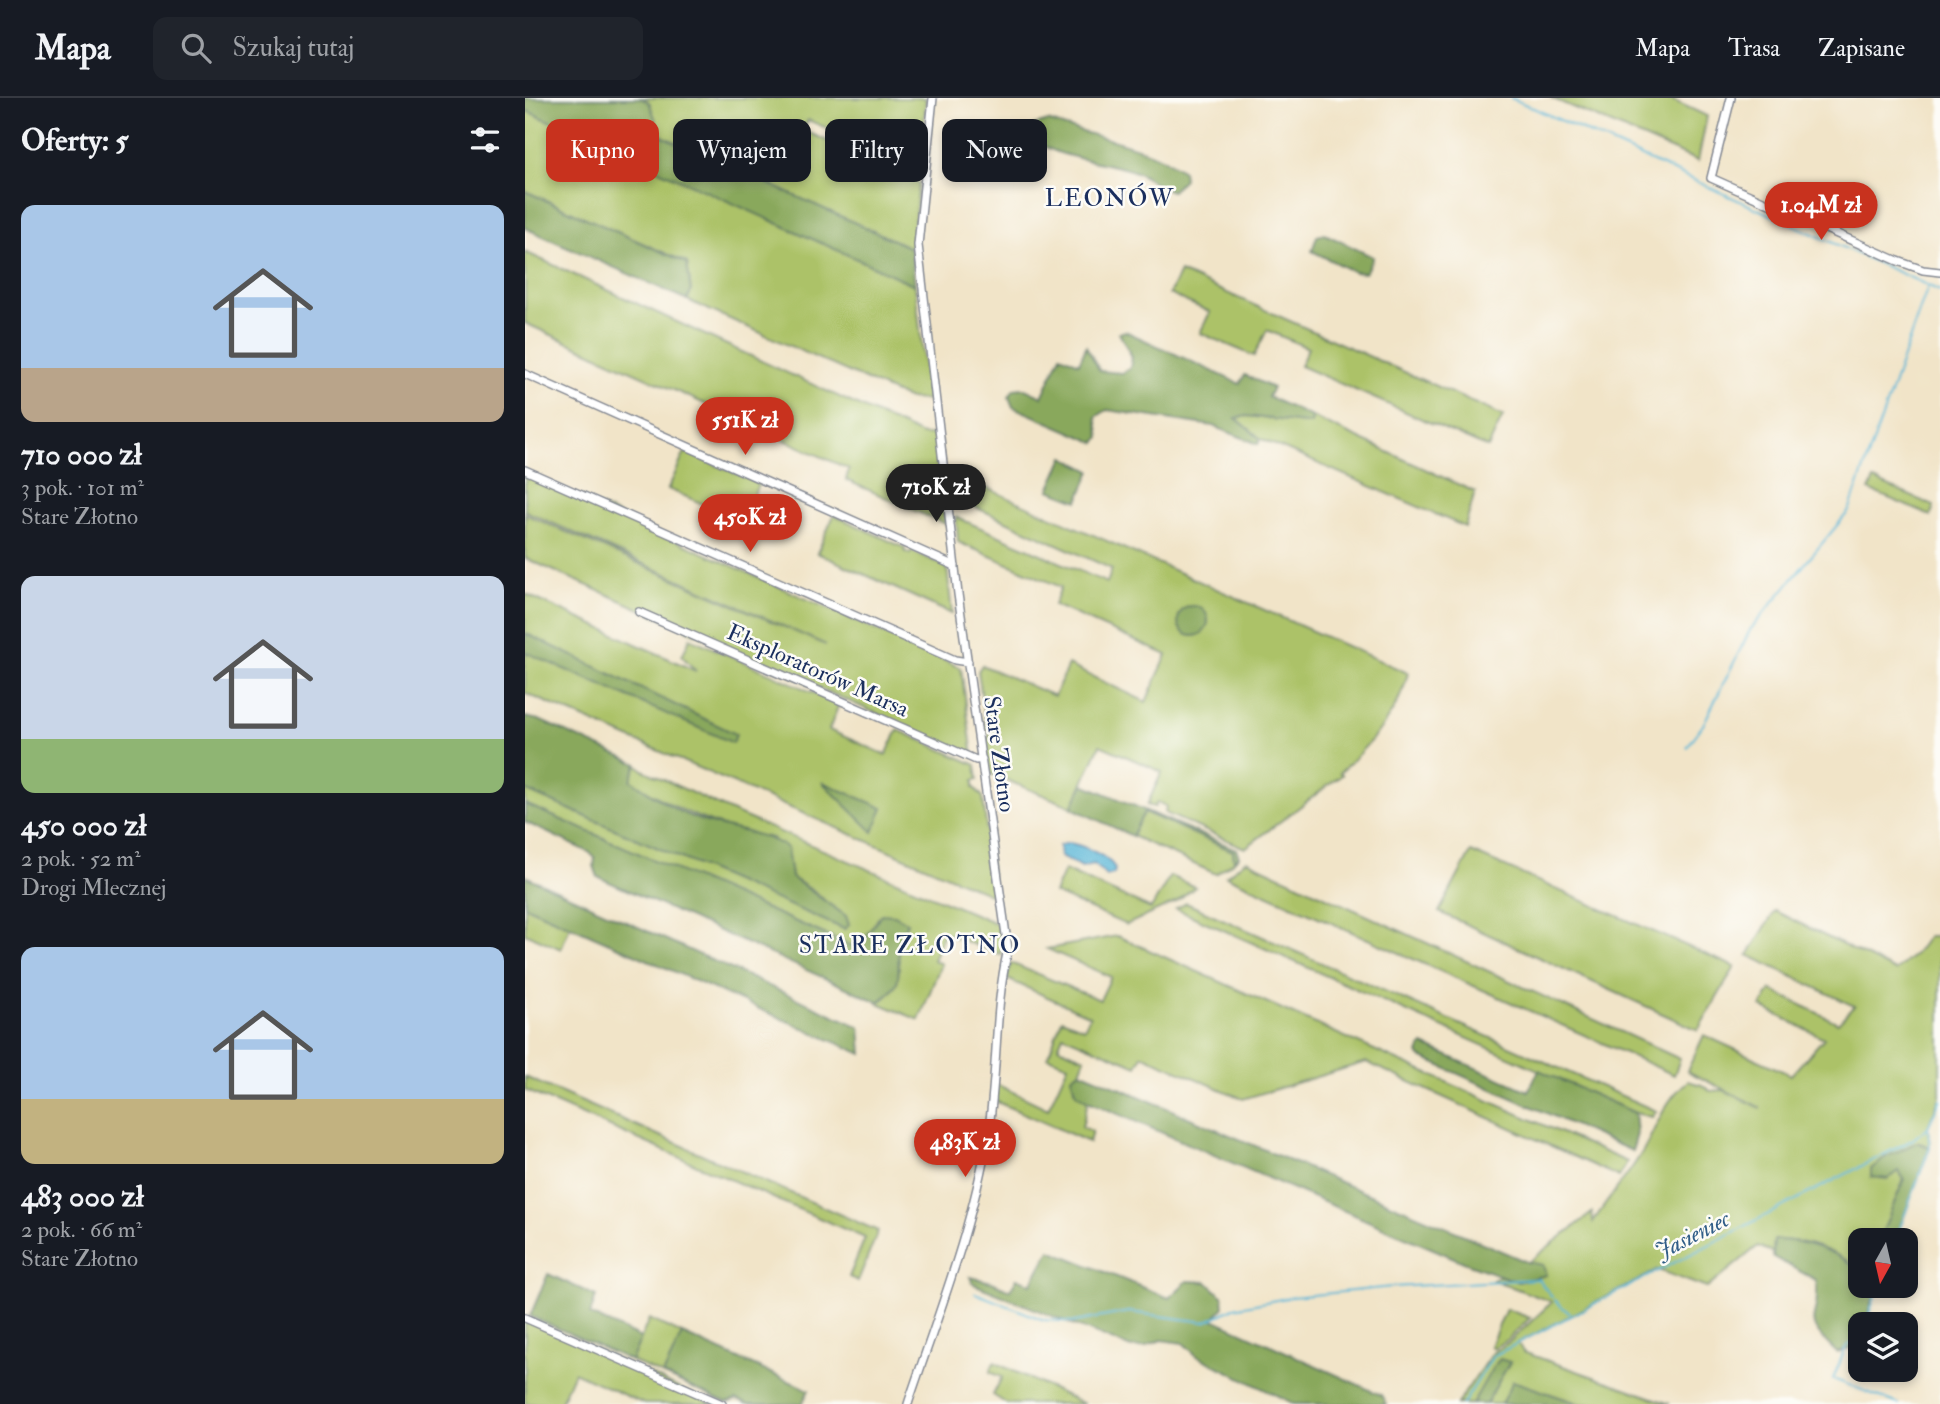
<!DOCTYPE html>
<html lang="pl">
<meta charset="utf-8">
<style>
body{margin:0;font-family:"IM FELL Double Pica",serif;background:#20242c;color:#f1f3f6;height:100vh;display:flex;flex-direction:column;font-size:26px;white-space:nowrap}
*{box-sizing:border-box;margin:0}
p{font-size:23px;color:#9ea1a6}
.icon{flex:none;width:38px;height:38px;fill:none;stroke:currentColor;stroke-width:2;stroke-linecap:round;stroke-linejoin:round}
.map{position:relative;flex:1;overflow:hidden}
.drawer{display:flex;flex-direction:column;background:#171b24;width:525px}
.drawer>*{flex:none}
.guide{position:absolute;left:21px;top:21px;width:665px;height:63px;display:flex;gap:14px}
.needle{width:46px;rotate:188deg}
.tools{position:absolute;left:1323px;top:1130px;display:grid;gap:14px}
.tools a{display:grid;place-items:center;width:70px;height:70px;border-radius:14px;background:#171b24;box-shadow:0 4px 10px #0003;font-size:35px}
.price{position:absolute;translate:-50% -60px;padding:0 16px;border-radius:24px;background:#c8321e;color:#fff;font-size:23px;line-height:46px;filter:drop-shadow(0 2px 4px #0008)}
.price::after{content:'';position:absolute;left:50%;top:42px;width:21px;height:16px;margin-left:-10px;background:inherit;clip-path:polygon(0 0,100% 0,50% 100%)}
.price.active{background:#222;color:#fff}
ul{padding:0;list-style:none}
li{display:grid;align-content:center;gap:14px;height:371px;padding:0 21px}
li span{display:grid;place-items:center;height:217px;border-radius:14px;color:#555}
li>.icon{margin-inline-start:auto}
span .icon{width:126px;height:126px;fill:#fffc;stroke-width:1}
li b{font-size:30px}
h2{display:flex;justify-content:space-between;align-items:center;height:84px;padding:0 21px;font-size:30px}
.tag{padding:0 24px;border-radius:14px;background:#171b24;box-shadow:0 4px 10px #0003;font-size:24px;line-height:63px}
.tag.active{background:#c8321e;color:#fff}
header{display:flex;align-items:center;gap:42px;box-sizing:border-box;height:98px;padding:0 35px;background:#171b24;border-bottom:2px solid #363941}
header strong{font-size:33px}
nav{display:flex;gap:38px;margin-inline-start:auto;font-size:24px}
.search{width:490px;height:63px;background:#20242c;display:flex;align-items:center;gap:18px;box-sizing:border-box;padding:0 24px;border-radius:14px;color:#9ea1a6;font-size:26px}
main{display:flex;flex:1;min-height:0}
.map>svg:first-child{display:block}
.green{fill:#acc267;stroke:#647862;stroke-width:2}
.forest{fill:#89a85c;stroke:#526c5d;stroke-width:2}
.water{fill:#59b6d7;stroke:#3a729a;stroke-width:2}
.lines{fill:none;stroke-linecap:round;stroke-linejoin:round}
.stream{stroke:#59b6d7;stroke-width:2}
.street-casing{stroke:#868a93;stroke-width:10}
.street{stroke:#fff;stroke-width:7}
.labels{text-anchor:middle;stroke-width:5;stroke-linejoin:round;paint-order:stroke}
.street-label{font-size:23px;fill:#1b2f5e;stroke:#fdfcf7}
.neighbourhood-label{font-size:24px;letter-spacing:2px;fill:#1b2f5e;stroke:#fdfcf7}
.water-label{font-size:24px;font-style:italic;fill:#315e88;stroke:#fdfcf7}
</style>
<header>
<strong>Mapa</strong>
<div class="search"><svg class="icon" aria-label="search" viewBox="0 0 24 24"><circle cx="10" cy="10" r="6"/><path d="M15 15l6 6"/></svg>Szukaj tutaj</div>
<nav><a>Mapa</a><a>Trasa</a><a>Zapisane</a></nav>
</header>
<main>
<section class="drawer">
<h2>Oferty: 5<svg class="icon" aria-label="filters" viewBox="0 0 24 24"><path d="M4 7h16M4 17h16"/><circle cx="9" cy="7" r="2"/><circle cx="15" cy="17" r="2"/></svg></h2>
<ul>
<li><span style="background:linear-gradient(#a9c7e8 75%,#b9a48a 0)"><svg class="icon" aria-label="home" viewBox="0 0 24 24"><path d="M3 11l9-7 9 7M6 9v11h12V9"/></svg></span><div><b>710 000 zł</b><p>3 pok. · 101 m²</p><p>Stare Złotno</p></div></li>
<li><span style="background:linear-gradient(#c9d6e8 75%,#8fb573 0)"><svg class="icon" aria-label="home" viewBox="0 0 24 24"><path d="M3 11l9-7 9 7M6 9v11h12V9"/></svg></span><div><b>450 000 zł</b><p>2 pok. · 52 m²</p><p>Drogi Mlecznej</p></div></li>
<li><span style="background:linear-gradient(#a9c7e8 70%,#c2b280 0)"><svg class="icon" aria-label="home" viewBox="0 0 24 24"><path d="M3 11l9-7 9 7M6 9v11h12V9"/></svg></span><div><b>483 000 zł</b><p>2 pok. · 66 m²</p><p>Stare Złotno</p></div></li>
</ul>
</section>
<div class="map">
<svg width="1415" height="1306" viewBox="0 0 1415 1306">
<rect width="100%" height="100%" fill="#fdfcf7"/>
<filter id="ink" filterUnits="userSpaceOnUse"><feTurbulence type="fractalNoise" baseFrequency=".0143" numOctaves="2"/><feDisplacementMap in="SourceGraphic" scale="14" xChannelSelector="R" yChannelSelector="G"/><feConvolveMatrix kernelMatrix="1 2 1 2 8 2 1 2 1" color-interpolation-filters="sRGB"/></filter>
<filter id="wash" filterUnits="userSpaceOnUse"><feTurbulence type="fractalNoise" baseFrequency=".00686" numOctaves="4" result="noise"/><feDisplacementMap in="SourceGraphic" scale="28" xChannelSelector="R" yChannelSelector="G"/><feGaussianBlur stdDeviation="1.57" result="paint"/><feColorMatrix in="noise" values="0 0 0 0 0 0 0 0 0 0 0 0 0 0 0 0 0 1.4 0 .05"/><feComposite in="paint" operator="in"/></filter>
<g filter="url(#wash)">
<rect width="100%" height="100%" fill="#f1e4c8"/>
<path class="green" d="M 115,0 L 401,0 L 396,70 L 283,22 L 278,32 L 394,85 L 386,150 L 136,38 L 124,4 Z
M 1026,0 L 1143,0 L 1182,18 L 1173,63 Z
M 0,12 L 390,187 L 403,302 L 384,301 L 162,202 L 166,194 L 162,165 L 0,93 Z
M 0,154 L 397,337 L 412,337 L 420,426 L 321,382 L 324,371 L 0,225 Z
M 655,174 L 978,318 L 963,350 L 775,268 L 783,250 L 742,232 L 729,258 L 675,235 L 685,214 L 644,196 Z
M 722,318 L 786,326 L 787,319 L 950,394 L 940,429 L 736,341 L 711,320 Z
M 160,354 L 234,385 L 217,423 L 143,391 Z
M 0,375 L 436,570 L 448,658 L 0,460 L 0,416 L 301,547 L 0,413 Z
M 427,375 L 883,575 C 874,616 844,646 815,675 L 817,677 L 720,750 L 640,715 L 641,708 L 632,704 L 630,709 L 622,707 L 637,674 L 575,647 L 547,709 L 462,674 L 462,641 L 466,634 L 461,631 L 453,573 L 457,567 L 529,598 L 543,567 L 621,604 L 642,557 L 529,507 L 536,489 L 433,444 L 431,419 L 582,485 L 587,471 L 428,399 Z
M 1349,382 L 1409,408 L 1406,418 L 1344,392 Z
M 309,417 L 380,450 L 379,453 L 385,456 L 386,453 L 422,469 L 427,516 L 292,455 Z
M 0,496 L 171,573 L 157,558 L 165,540 L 314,606 L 304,632 L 361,657 L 373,632 L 451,667 L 453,681 L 449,682 L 449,689 L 458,699 L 469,798 L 0,595 Z
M 112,666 L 118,672 L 208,714 L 473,826 L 476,857 L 419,835 L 408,862 L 416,866 L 394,922 L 353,905 C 382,886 371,874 374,846 C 375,840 379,832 382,825 L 345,834 L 335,847 L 324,847 L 0,706 L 0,692 L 319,831 L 324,827 L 293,796 L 266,779 L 264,766 L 247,740 C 190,730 153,713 105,682 Z
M 619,714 L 708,753 L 709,763 L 691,776 L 607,738 Z
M 946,754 L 1210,869 L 1173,932 L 914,814 Z
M 721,762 L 1155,961 L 1149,977 L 701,778 Z
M 539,772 L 626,811 L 645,778 L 670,789 L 652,804 L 601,827 L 529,795 Z
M 661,805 L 1131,1013 L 1127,1019 L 1110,1015 L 651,811 Z
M 0,808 L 45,828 L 36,851 L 0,835 Z
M 1250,813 L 1370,873 L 1389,857 L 1403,838 L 1415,838 L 1415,999 L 1403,1029 L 1405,1049 L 1392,1044 L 1373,1073 L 1379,1081 L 1354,1143 L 1335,1143 L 1335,1171 C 1310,1154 1280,1140 1249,1143 L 1248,1155 L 1233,1148 L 1182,1190 L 1133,1172 L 993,1245 L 998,1254 L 1145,1306 L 1055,1306 L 988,1284 L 976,1306 L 961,1306 L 984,1264 L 952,1297 L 947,1306 L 932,1306 L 967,1255 L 985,1243 L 1027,1204 L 968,1182 L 975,1178 C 993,1184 1007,1185 1018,1167 L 1002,1165 L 1067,1115 L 1068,1124 C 1083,1101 1101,1080 1116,1056 C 1132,1030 1138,1003 1163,983 L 1177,987 L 1185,993 L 1198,992 L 1236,1010 L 1162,973 L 1179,937 L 1266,977 L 1299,940 L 1236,909 L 1246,892 L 1313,925 L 1329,908 L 1223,857 Z
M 592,838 L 1102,1064 L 1094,1079 L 841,964 L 718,1001 L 617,957 L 612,968 L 538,937 L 533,949 L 560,960 L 555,973 L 546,979 L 551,995 L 563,1003 L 557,1029 L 567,1033 L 564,1044 L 470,1003 L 471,986 L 523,1011 L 543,967 L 523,959 L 537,921 L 559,930 L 565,918 L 482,881 L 486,865 L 575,902 L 586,879 L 522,851 Z
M 0,979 L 353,1133 L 333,1183 L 324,1179 L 340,1140 L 0,992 Z
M 981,1211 L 1005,1220 L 983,1241 L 968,1250 L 965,1248 Z
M 0,1219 L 188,1306 L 119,1306 L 49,1274 L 35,1306 L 0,1306 Z
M 124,1221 L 157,1236 L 138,1277 L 106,1263 Z
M 469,1264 L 559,1306 L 482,1306 L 468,1297 L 477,1279 L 465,1274 Z"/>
<path class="forest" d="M 0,0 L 115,0 L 124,4 L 137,38 L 386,150 L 390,187 L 0,12 Z
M 523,23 C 568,40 618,44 658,73 L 659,81 L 647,93 C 633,90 626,81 613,75 C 583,62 520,62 502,33 L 507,28 Z
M 0,93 L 162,165 L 166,194 L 162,202 L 0,130 Z
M 800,136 L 848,159 L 840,175 L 829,174 L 787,153 L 792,138 Z
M 600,233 L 715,286 L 720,277 L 748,290 L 743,299 L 787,319 L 786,326 L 722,318 L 711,320 L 736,341 L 733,346 L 688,328 L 582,312 L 571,319 L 575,339 L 571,345 L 488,309 L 484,299 L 489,291 L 498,290 L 517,299 L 536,257 L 554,265 L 561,248 L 575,273 L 597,275 L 605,270 L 607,259 L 594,235 Z
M 539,359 L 566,373 L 553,403 L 524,392 Z
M653 523a15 15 0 1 1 30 0a15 15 0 1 1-30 0Z
M 0,535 L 211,636 L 208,645 L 0,554 Z
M 0,619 L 14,622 L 112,666 L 106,682 C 128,697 152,715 178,723 C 206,732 238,734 262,750 L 266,779 L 321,818 L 324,827 L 319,831 L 0,692 Z
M 297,684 L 358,710 L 348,734 Z
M 558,686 L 711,751 L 714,758 L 709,763 L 708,753 L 619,714 L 607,738 L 547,710 Z
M 0,706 L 324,847 L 335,847 L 356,816 L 370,817 L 382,825 C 379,832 375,839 374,846 C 371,874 382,886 353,904 L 73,779 L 69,768 L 70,760 L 64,754 L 0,724 Z
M 0,778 L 335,929 L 337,956 L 0,808 Z
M 898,947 L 1003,993 L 1014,972 L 1110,1015 L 1112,1036 L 1107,1053 L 895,959 L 893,955 Z
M 555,973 L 1002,1164 L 1018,1167 L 1021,1177 L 993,1184 L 941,1165 L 563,1003 L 551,995 L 546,979 Z
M 1392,1044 L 1405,1049 L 1370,1143 L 1354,1143 L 1379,1081 L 1373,1073 L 1363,1081 L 1346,1079 L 1346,1071 L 1359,1060 Z
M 1249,1142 C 1280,1141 1310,1154 1335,1171 L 1335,1188 L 1353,1188 L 1339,1227 L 1335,1227 L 1331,1249 L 1312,1255 C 1270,1215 1298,1227 1291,1182 L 1248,1159 Z
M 525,1152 L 644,1200 L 662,1183 L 682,1184 L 698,1199 L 699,1209 L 688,1221 L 856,1297 L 861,1306 L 769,1306 L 672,1258 L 658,1245 L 636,1242 L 620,1249 L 606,1250 L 448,1186 L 445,1179 L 467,1184 L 485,1192 L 492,1180 L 506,1186 Z
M 23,1176 L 71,1198 L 65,1217 L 116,1240 L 106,1263 L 5,1218 Z
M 157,1236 L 284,1292 L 277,1306 L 222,1306 L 212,1302 L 201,1305 L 138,1277 Z
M 975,1261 L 985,1264 L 961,1306 L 947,1306 L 968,1269 Z
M 988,1283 L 1055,1306 L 976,1306 Z"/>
<path class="water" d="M 542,745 C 556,746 583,758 590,770 L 589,776 L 581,778 L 569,766 L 557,769 L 535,759 L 534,748 Z"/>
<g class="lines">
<path class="stream" d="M 986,0 L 1415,193
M 1162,649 L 1178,627 L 1225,532 L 1324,413 L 1403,188
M 1370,1143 L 1405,1049 L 1403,1031
M 450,1195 L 519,1222 L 550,1224 L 604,1214 L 680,1224 L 709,1210 L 767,1199 L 867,1189 L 1013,1181 L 1027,1199
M 1030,1202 L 1045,1216
M 1340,1227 L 1354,1188
M 1335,1240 L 1321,1249 L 1308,1281 L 1374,1306
M 938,1306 L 968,1258 L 1387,1042 L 1403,1029 L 1415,1002"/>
</g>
</g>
<g filter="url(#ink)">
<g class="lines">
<g class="street-casing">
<path id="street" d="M 1206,0 L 1186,80 L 1373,163 L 1398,172 L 1415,174
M 0,276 L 430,468
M 0,372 L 430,562 L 443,564
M 114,514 L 451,662 L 457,661
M 0,1220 L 197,1306
M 383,1306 C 413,1217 448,1128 463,1036 C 473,974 469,911 483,851 L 433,496 L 393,147 L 408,0"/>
</g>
<use href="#street" class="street"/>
</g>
</g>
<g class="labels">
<g class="street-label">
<text transform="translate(293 572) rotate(24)" y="8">Eksploratorów Marsa</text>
<text transform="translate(475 656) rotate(82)" y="8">Stare Złotno</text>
</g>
<g class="neighbourhood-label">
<text x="585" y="108">LEONÓW</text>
<text x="385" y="855">STARE ZŁOTNO</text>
</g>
<g class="water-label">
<text transform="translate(1167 1137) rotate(-27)" y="8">Jasieniec</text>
</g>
</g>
</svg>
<div class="tools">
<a><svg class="needle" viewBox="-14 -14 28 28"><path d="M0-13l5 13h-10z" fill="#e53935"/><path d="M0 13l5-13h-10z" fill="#9ea1a6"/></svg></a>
<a><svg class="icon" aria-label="layers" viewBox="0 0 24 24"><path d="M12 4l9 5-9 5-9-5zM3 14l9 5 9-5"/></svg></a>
</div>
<b class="price" style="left:1296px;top:144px">1.04M zł</b>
<b class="price" style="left:220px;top:359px">551K zł</b>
<b class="price active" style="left:411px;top:426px">710K zł</b>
<b class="price" style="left:225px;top:456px">450K zł</b>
<b class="price" style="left:440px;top:1081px">483K zł</b>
<div class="guide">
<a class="tag active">Kupno</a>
<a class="tag">Wynajem</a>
<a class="tag">Filtry</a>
<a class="tag">Nowe</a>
</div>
</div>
</main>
